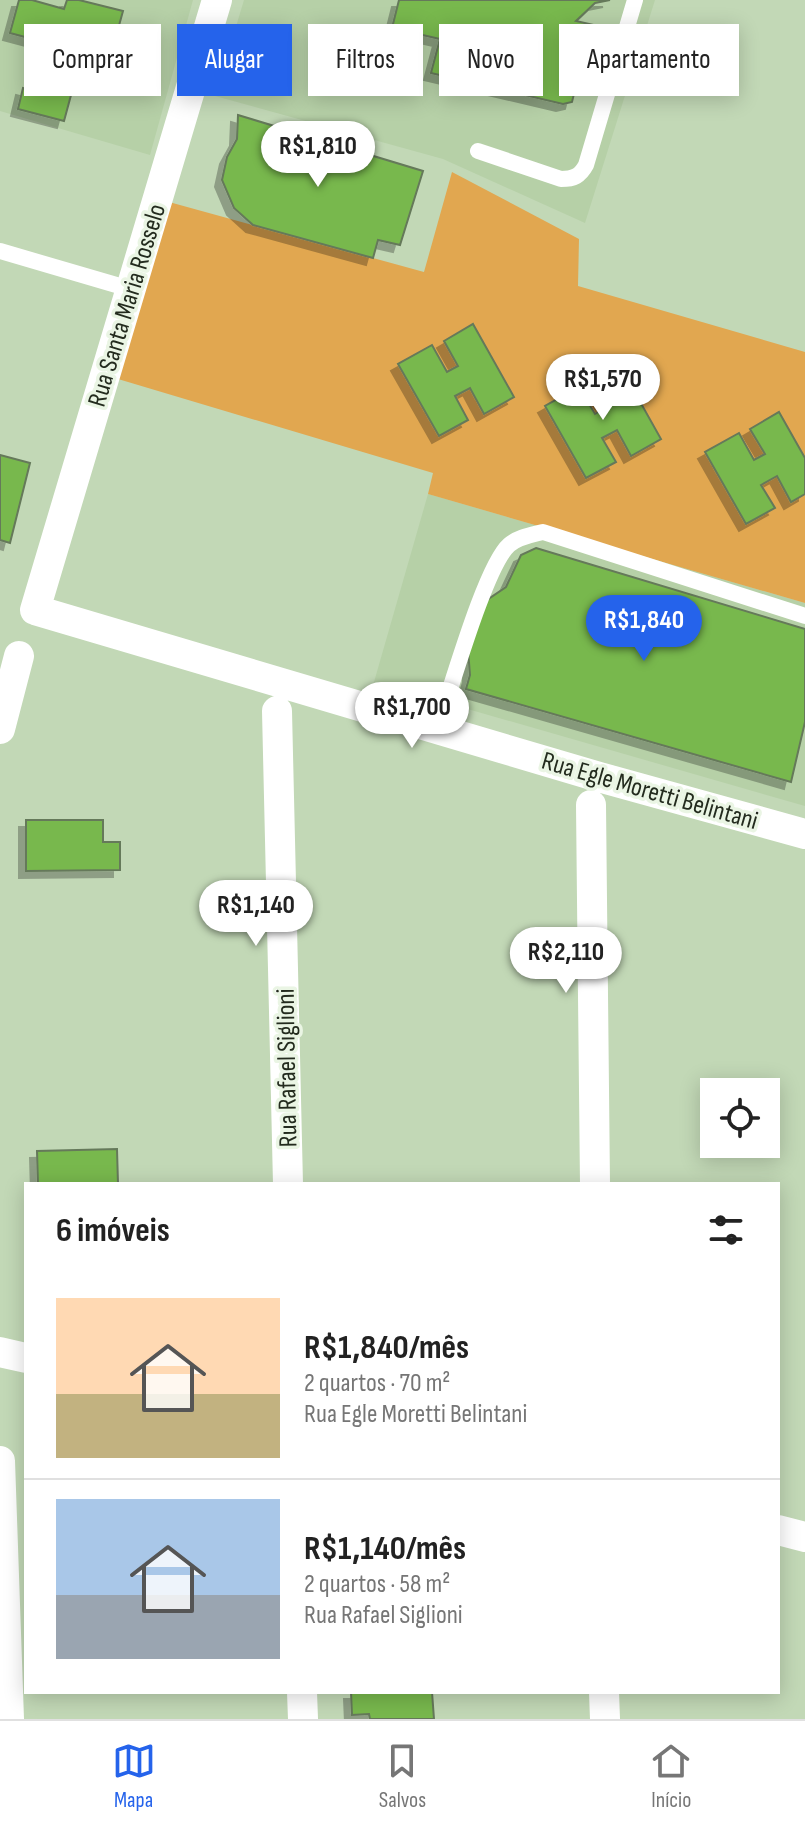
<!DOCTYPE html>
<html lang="pt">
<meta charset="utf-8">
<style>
body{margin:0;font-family:"Sofia Sans Condensed",sans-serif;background:#f2f2f2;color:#222;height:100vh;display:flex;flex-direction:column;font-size:30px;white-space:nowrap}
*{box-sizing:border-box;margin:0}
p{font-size:26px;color:#767676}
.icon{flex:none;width:44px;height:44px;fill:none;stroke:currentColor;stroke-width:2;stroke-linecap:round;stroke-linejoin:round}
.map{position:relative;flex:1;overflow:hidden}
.panel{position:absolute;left:24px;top:1182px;width:756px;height:512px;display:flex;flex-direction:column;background:#fff;border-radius:0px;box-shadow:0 4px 20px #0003}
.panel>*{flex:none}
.guide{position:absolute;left:24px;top:24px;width:758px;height:72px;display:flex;gap:16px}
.controls{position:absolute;left:700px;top:1078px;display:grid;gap:16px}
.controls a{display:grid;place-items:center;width:80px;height:80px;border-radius:0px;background:#fff;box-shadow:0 4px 20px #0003;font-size:40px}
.price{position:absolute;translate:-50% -68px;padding:0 18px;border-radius:28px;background:#fff;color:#222;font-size:26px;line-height:52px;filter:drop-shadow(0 2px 4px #0008)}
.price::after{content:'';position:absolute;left:50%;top:48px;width:24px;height:18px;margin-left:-12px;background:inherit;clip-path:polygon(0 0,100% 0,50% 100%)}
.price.current{background:#2563eb;color:#fff}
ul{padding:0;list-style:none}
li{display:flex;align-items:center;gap:24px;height:200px;padding:0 32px}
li+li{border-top:2px solid #e0e0e0}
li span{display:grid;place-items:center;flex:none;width:224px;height:160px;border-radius:0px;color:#555}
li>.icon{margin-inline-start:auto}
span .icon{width:96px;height:96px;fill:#fffc;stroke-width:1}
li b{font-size:34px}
h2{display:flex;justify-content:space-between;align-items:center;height:96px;padding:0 32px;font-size:34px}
.pill{padding:0 28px;border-radius:0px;background:#fff;box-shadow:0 4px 20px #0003;font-size:28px;line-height:72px}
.pill.current{background:#2563eb;color:#fff}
.menu{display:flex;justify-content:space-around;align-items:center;height:112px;border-top:2px solid #e0e0e0;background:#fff;font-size:22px;color:#767676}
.menu a{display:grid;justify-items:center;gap:4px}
.menu .current{color:#2563eb}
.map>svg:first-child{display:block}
.built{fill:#b6d0a7}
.green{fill:#e1a750}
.building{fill:#78b84d;stroke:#65795a;stroke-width:2;filter:url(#shadow)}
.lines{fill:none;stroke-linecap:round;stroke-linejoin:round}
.lane{stroke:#fff;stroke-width:16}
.street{stroke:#fff;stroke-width:30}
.labels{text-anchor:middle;stroke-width:7;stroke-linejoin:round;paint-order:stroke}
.street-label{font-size:26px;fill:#232b1e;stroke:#eaf5e4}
</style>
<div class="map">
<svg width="805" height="1719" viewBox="0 0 805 1719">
<defs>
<filter id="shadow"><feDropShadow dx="-7" dy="7" stdDeviation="0" flood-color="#0004"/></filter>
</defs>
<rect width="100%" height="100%" fill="#c2d8b6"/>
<path class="built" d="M 0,0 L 193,0 L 150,155 L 0,111 Z
M 244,0 L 655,0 L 585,223 L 443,159 L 215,96 Z
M 428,494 L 805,603 L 805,806 L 374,682 Z"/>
<path class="green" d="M 452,172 L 579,239 L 578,286 L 805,352 L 805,603 L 428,494 L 433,473 L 118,379 L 169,202 L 424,272 Z"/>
<path class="building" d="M 19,0 L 32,0 L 64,9 L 67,0 L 79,0 L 123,11 L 104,80 L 77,73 L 64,121 L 18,109 L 23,88 L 42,93 L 55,45 L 10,33 Z
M 399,0 L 610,0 L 595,3 L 576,21 L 598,26 L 589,63 L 582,61 L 572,102 L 563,104 L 431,73 L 440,39 L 392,28 Z
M 238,115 L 423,171 L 400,245 L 378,240 L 373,258 L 253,225 L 234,208 L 222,180 L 227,157 L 237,139 Z
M 473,324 L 514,397 L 484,414 L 470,388 L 455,396 L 468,420 L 439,436 L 398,364 L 432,345 L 447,372 L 458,366 L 444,341 Z
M 620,366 L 661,439 L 631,456 L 617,430 L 602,438 L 616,462 L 586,478 L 545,406 L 579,387 L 595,414 L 605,408 L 591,383 Z
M 779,412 L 805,458 L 805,494 L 791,502 L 777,476 L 761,485 L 775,508 L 746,524 L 705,452 L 739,433 L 754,460 L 765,454 L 750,429 Z
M 0,455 L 30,463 L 10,543 L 0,540 Z
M 536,548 L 805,629 L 805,722 L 791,782 L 466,689 L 470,675 L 468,650 L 487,600 L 506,587 L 521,555 Z
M 26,820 L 103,820 L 103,842 L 120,842 L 120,870 L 26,871 Z
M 117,1149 L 118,1184 L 38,1184 L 37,1151 Z
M 351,1692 L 432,1692 L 434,1719 L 370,1719 L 369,1714 L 352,1715 Z"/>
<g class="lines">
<path class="lane" d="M 478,151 L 561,179 C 574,179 580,176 586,165 L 635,0
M 0,251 L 130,289
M 437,729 C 450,693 485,566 509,545 C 518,537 531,535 543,532 L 805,616"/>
<path class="street" d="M 217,0 L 35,610 L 599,777 L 805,834
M 277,711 L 288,1184
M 0,729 L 19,656
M 591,805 L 595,1184
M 0,1352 L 26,1358
M 0,1461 L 9,1719
M 778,1530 L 805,1537
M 302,1692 L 303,1719
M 604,1692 L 605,1719"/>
</g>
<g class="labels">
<g class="street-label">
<text transform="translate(126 305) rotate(-73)" y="9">Rua Santa Maria Rosselo</text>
<text transform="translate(650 790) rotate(16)" y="9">Rua Egle Moretti Belintani</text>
<text transform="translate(286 1068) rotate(-91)" y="9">Rua Rafael Siglioni</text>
</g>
</g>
</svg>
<div class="controls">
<a><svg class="icon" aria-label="locate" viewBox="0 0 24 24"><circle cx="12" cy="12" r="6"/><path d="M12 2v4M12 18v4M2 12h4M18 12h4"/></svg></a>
</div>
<b class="price" style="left:318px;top:189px">R$1,810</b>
<b class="price" style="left:603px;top:422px">R$1,570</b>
<b class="price current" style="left:644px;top:663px">R$1,840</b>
<b class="price" style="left:412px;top:750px">R$1,700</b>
<b class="price" style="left:256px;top:948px">R$1,140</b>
<b class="price" style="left:566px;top:995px">R$2,110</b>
<div class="guide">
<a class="pill">Comprar</a>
<a class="pill current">Alugar</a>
<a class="pill">Filtros</a>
<a class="pill">Novo</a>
<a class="pill">Apartamento</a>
</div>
<section class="panel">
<h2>6 imóveis<svg class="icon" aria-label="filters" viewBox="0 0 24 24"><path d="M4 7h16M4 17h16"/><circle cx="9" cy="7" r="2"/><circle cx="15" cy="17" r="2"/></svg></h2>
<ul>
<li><span style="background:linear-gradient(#ffd9b3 60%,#c2b280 0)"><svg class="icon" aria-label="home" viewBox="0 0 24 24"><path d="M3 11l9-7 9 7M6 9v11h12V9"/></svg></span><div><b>R$1,840/mês</b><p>2 quartos · 70 m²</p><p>Rua Egle Moretti Belintani</p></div></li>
<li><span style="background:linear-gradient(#a9c7e8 60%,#9aa5b1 0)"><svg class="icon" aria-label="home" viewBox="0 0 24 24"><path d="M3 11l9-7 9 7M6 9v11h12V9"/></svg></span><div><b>R$1,140/mês</b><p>2 quartos · 58 m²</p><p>Rua Rafael Siglioni</p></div></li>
</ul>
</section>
</div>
<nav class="menu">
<a class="current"><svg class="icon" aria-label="map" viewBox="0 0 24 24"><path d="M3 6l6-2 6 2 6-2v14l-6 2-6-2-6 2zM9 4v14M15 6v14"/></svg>Mapa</a>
<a><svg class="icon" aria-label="saved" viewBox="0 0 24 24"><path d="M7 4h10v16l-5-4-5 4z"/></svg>Salvos</a>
<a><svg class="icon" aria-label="home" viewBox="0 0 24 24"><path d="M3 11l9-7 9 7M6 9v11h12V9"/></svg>Início</a>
</nav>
